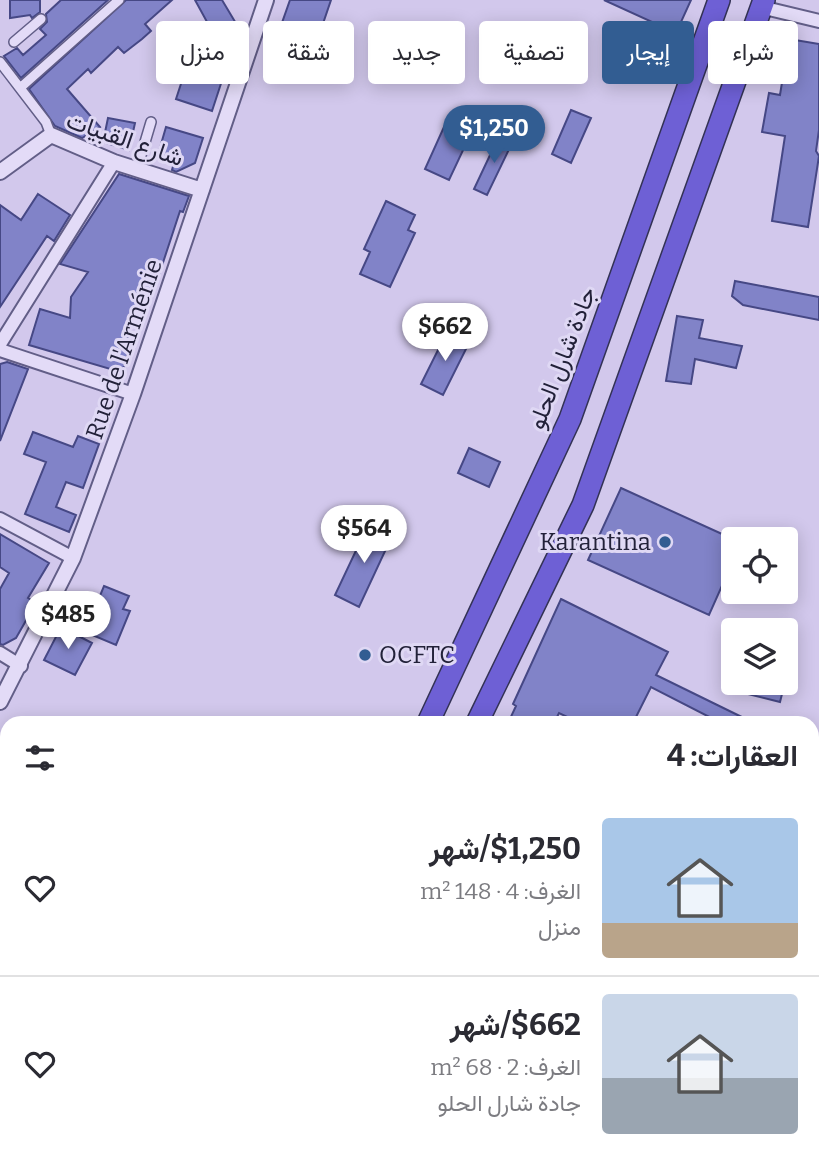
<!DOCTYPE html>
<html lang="ar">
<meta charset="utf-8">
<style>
body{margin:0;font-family:Bitter,Vazirmatn,serif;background:#f2f2f3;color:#2b2b33;direction:rtl;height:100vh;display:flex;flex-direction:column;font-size:26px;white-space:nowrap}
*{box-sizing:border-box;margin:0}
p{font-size:23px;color:#7c7c81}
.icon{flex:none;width:38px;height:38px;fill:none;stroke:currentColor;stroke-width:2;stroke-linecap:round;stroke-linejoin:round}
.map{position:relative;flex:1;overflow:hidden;direction:ltr}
.drawer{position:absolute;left:0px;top:716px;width:819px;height:450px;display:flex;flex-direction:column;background:#fff;border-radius:21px 21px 0 0;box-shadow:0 4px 18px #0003;direction:rtl}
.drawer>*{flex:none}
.hud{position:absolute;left:21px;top:21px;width:777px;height:63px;direction:rtl;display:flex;gap:14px}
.fabs{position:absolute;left:721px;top:527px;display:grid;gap:14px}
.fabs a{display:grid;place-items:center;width:77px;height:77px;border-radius:7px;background:#fff;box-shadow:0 4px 18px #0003;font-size:35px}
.price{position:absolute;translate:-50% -60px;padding:0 16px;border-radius:24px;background:#fff;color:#222;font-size:23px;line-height:46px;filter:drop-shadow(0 2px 4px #0008)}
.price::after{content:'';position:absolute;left:50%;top:42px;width:21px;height:16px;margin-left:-10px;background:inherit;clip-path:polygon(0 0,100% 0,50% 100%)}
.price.active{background:#325d92;color:#fff}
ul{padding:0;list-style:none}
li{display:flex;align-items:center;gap:21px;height:175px;padding:0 21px}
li+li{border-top:2px solid #e1e1e2}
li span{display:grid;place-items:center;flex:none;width:196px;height:140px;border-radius:7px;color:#555}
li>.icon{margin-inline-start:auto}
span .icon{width:84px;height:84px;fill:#fffc;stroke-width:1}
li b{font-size:30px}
h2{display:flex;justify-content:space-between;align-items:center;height:84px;padding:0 21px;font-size:30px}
.pill{padding:0 24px;border-radius:7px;background:#fff;box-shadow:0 4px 18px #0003;font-size:24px;line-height:63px}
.pill.active{background:#325d92;color:#fff}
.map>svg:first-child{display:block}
.building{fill:#8183c8;stroke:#464885;stroke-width:2}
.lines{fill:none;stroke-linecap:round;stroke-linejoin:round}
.pedestrian-casing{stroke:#625e87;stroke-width:12}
.minor-casing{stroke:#625e87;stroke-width:16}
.tertiary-casing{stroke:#625e87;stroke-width:18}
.motorway-casing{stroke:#333255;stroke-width:24}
.pedestrian{stroke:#e3dbf7;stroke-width:9}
.minor{stroke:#e3dbf7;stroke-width:12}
.tertiary{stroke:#e3dbf7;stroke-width:14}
.motorway{stroke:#6e60d5;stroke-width:21}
.poi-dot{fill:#325d92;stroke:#dfd8f4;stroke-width:2.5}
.labels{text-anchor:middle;stroke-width:6;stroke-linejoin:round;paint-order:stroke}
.street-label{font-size:24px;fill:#222139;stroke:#dfd8f4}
.poi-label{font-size:24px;fill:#222139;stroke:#dfd8f4;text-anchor:end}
</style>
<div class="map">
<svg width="819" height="1164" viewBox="0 0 819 1164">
<rect width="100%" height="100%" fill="#d2c8ec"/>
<path class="building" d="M 10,0 L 40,0 L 40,12 L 32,18 L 30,15 L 10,18 Z
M 61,0 L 108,0 L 21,78 L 4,56 L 17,48 L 23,55 L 46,35 L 40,29 L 47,22 L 46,14 Z
M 126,0 L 172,0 L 145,24 L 151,31 L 142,39 L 124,53 L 118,47 L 91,73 L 88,69 L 67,89 L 100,127 L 82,138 L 55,126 L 29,89 Z
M 195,0 L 222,0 L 240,30 L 218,42 Z
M 290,0 L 331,0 L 314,50 L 277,37 Z
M 604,0 L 691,0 L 676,33 Z
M 789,39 L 819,44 L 819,130 L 816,151 L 819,156 L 808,227 L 772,221 L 785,136 L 762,132 L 769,93 L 780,95 Z
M 195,41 L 231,53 L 212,111 L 176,99 Z
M 571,110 L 591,118 L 571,163 L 552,154 Z
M 108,118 L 135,123 L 129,150 L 103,142 Z
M 448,118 L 473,129 L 449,180 L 425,169 Z
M 166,127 L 203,138 L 195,163 L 176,172 L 172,170 L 174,163 L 157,158 Z
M 500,134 L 513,141 L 487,195 L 474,189 Z
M 119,174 L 189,196 L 183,212 L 180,211 L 152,296 L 143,292 L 128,337 L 132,338 L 124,367 L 117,371 L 29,345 L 40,309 L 70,318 L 71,297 L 88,272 L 60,264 Z
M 38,194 L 70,215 L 54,241 L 47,236 L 0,307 L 0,205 L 21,220 Z
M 386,201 L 415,215 L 408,230 L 415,233 L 390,287 L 360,274 L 370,252 L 364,249 Z
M 735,281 L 819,297 L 819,320 L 743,305 L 732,296 Z
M 677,316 L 703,320 L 699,338 L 742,346 L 736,368 L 695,359 L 691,384 L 666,381 Z
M 448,330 L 470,341 L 443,395 L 421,384 Z
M 7,362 L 28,369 L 0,441 L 0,364 Z
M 33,432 L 73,447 L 78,436 L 99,444 L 83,488 L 66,482 L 56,507 L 76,515 L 69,532 L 25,514 L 46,462 L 24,454 Z
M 469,448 L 500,462 L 489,487 L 458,473 Z
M 621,488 L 733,539 L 733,561 L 709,615 L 588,560 Z
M 369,523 L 393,534 L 359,607 L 335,595 Z
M 0,534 L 49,563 L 28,598 L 36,603 L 16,638 L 3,645 L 0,644 L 0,589 L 9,573 L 0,567 Z
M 104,586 L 129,596 L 123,609 L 130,611 L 116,645 L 85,632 Z
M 561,599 L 668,652 L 656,675 L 754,723 L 721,723 L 651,687 L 633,723 L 580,723 L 559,713 L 554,723 L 508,723 L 516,706 L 513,704 Z
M 61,627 L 92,643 L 75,675 L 44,660 Z
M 747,682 L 785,682 L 780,702 L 744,693 Z"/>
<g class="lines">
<g class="pedestrian-casing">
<path id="pedestrian" d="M 14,42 L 41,19
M 0,62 L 46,122 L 51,135
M 20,88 L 119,0
M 137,169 L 151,122
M 0,812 L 7,815"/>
</g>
<g class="minor-casing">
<path id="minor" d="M 761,7 L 819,21
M 0,344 L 114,162
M 0,350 L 133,394
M 0,519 L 73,558
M 0,653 L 21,666
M 772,1158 L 781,1164
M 53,1164 L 55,1158"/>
</g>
<g class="tertiary-casing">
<path id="tertiary" d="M 0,172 L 51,135 L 114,162 L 202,190
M 0,702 L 73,558 L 133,394 L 266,0
M 812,1059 L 819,1045
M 0,1123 L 7,1124
M 748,1164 L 753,1158"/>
</g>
<g class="motorway-casing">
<path id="motorway" d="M 428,723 L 570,419 L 719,0
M 477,723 L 583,505 L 764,0
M 220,1164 L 223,1158
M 261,1164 L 264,1158"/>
</g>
<use href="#pedestrian" class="pedestrian"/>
<use href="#minor" class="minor"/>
<use href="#tertiary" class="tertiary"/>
<use href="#motorway" class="motorway"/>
</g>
<g class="poi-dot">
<circle cx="665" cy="542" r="7"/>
<circle cx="365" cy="655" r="7"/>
</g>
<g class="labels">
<g class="street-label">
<text transform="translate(125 139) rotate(19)" y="8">شارع القبيات</text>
<text transform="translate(124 349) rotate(-71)" y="8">Rue de l'Arménie</text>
<text transform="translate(562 358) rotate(-69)" y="8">جادة شارل الحلو</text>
</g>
<g class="poi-label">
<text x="651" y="550">Karantina</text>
<text x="379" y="663" text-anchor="start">OCFTC</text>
</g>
</g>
</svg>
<div class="fabs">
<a><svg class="icon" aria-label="locate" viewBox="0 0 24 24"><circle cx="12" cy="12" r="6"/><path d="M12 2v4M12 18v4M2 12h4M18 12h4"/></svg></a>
<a><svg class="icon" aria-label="layers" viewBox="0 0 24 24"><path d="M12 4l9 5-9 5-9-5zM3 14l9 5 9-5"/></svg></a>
</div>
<b class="price active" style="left:494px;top:165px">$1,250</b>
<b class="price" style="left:445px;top:363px">$662</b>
<b class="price" style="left:364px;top:565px">$564</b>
<b class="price" style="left:68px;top:651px">$485</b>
<div class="hud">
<a class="pill">شراء</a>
<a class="pill active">إيجار</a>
<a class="pill">تصفية</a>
<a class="pill">جديد</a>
<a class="pill">شقة</a>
<a class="pill">منزل</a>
</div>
<section class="drawer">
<h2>العقارات: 4<svg class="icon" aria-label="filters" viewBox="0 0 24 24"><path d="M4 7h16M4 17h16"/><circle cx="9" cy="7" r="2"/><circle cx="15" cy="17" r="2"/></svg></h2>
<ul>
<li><span style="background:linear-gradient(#a9c7e8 75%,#b9a48a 0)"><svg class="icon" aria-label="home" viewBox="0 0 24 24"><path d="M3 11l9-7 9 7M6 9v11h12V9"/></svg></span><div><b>$1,250/شهر</b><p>الغرف: 4 · 148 m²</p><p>منزل</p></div><svg class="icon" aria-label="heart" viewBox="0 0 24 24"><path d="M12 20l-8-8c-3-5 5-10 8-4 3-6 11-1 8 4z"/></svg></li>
<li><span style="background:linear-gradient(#c9d6e8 60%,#9aa5b1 0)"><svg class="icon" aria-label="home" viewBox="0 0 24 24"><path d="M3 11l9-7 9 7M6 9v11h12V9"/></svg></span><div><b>$662/شهر</b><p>الغرف: 2 · 68 m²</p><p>جادة شارل الحلو</p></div><svg class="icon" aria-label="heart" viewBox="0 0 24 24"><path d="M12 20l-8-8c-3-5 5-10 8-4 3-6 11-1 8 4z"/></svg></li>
</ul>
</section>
</div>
